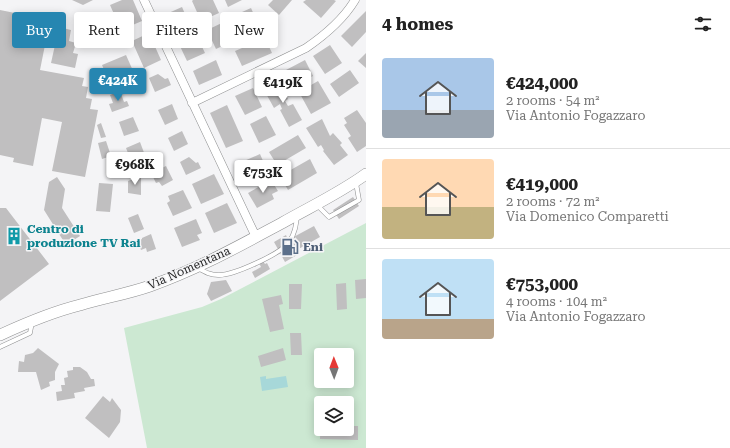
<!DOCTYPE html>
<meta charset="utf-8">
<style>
body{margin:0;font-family:"Roboto Serif",serif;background:#f6f6f6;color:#222;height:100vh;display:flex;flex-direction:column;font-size:15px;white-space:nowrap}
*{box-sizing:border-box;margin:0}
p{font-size:13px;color:#767676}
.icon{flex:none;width:22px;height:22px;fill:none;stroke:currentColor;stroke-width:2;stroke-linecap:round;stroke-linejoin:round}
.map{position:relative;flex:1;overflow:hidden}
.side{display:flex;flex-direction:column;background:#fff;width:364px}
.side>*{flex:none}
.top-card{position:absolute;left:12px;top:12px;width:294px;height:36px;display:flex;gap:8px}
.needle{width:26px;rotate:359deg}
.buttons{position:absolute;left:314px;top:348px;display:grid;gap:8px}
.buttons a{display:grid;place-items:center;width:40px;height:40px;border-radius:4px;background:#fff;box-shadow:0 2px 10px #0003;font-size:20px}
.price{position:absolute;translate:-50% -34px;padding:0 9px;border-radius:4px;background:#fff;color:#222;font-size:13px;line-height:26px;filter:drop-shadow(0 1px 2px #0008)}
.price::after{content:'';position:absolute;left:50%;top:24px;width:12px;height:9px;margin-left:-6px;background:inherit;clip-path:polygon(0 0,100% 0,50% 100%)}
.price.active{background:#2686b1;color:#fff}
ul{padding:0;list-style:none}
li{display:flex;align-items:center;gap:12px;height:100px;padding:0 16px}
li+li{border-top:1px solid #e0e0e0}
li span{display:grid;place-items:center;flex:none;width:112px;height:80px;border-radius:4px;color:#555}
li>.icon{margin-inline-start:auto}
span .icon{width:48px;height:48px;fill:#fffc;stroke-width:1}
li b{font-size:17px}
h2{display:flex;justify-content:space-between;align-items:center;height:48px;padding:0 16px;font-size:17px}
.tag{padding:0 14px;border-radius:4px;background:#fff;box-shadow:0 2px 10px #0003;font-size:14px;line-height:36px}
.tag.active{background:#2686b1;color:#fff}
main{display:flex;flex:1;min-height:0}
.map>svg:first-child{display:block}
.green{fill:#cce8d2;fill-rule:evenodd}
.water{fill:#a7d8d9}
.building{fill:#c0bfc0}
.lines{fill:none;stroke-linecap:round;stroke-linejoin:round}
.service-casing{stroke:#8e8f90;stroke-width:5}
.minor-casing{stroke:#8e8f90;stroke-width:9}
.secondary-casing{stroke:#8e8f90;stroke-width:12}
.service{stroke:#fff;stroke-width:4}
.minor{stroke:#fff;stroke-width:8}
.secondary{stroke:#fff;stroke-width:11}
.labels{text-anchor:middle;stroke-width:3;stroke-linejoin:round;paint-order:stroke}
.culture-label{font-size:12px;font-weight:bold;fill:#0d838f;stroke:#f4f4f6;text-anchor:start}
.service-label{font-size:12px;font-weight:bold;fill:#4e5e75;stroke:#f4f4f6;text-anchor:start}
.street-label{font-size:12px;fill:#262627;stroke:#f4f4f6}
</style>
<main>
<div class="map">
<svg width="366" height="448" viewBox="0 0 366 448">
<rect width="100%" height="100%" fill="#f4f4f6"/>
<path class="green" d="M 366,223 L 366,448 L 147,448 L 124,328 L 202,307 L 221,299 ZM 321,355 L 347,355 L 347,381 L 321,381 ZM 321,403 L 347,403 L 347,429 L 321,429 Z"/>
<path class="water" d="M 266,376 L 266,379 L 286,376 L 288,387 L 262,391 L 260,377 Z"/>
<path class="building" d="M 72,0 L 93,0 L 83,5 Z
M 122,0 L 133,0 L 142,21 L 121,30 L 110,5 Z
M 193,0 L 213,0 L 219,13 L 201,21 L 192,1 Z
M 225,0 L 242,0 L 228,7 Z
M 273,0 L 292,0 L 279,15 L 268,5 Z
M 306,0 L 334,0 L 336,1 L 321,18 L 303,2 Z
M 182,7 L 189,23 L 184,25 L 185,28 L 172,34 L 164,15 Z
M 251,8 L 260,28 L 242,36 L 233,16 Z
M 0,10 L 50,20 L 40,70 L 84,78 L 82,86 L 88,87 L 86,98 L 92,99 L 90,109 L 98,110 L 85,177 L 52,171 L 62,122 L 42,118 L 33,166 L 13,162 L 14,158 L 0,155 Z
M 366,11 L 366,32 L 352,47 L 341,36 Z
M 105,13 L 115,37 L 96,46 L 86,21 Z
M 224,22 L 233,41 L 216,49 L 207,30 Z
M 59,27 L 71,30 L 69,41 L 76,43 L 73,53 L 78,54 L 75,68 L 51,63 Z
M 149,33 L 161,60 L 144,68 L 132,41 Z
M 196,34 L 205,53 L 187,61 L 178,42 Z
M 265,38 L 272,53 L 242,66 L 235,51 Z
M 330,45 L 342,63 L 325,74 L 313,56 Z
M 366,53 L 366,68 L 358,61 Z
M 126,55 L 134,73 L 110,83 L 102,65 Z
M 216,60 L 222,75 L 199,85 L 193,71 Z
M 305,60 L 313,76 L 294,86 L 286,70 Z
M 350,70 L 359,83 L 339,97 L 330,84 Z
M 158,74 L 165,79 L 168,78 L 171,85 L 155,92 L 149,78 Z
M 318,81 L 331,103 L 311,114 L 299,92 Z
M 279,82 L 288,99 L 285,101 L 288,106 L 293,104 L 302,120 L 289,127 L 280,110 L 282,109 L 280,104 L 274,108 L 264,90 Z
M 253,88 L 262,107 L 245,115 L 235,96 Z
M 120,91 L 124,102 L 127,101 L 129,106 L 112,112 L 109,104 L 113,103 L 110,95 Z
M 172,104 L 178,119 L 165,125 L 158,110 Z
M 227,105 L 243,141 L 226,148 L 210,113 Z
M 357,110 L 366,123 L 366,146 L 357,152 L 348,138 L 351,136 L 344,125 L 347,123 L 344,118 Z
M 266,116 L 276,135 L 259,143 L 250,124 Z
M 133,117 L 139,131 L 124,136 L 119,122 Z
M 322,119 L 330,136 L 333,133 L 342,143 L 340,145 L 348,155 L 334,165 L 323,151 L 324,150 L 321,145 L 318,147 L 306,128 Z
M 101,123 L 106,137 L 101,138 L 97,125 Z
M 182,131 L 188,144 L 174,151 L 168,138 Z
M 298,135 L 306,148 L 277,165 L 269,152 Z
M 106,141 L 111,156 L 102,159 L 98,143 Z
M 140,142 L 146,158 L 132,163 L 126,148 Z
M 260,154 L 267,170 L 243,181 L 235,165 Z
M 189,157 L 196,163 L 198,162 L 201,168 L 186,175 L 180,162 Z
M 310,159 L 317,173 L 288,190 L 280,176 Z
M 166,166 L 173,180 L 162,186 L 159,182 L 156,183 L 151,173 Z
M 214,174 L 224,194 L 201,204 L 192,184 Z
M 136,176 L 141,176 L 141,195 L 128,193 L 128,181 L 136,178 Z
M 57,177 L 65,189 L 62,208 L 80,236 L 66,245 L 44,210 L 49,182 Z
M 271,180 L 278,191 L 272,194 L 274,199 L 257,208 L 248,193 Z
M 99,183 L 113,184 L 110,212 L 96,211 Z
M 183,190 L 192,208 L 173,216 L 167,203 L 170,201 L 168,196 Z
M 353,197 L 359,206 L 339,219 L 333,210 Z
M 227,203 L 237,223 L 214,233 L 205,213 Z
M 0,208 L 6,208 L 49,264 L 0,301 Z
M 138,214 L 144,229 L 134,233 L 128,218 Z
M 196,219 L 202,233 L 197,235 L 200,240 L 182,247 L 174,228 Z
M 314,226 L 320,237 L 295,251 L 297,255 L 285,262 L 274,242 L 286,235 L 288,240 Z
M 151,234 L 156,249 L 147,252 L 146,248 L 141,250 L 137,241 L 142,239 L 142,238 Z
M 263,261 L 265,264 L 267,263 L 270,269 L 255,278 L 252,272 L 261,267 L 259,263 Z
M 366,279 L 366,298 L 356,299 L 355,280 Z
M 226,280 L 232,291 L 211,301 L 207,294 L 211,282 Z
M 346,283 L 347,309 L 337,310 L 336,284 Z
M 289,284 L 302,284 L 301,309 L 289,309 Z
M 281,295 L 283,304 L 279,305 L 284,329 L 270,332 L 262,299 Z
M 290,333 L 301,333 L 302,355 L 291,355 Z
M 38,348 L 59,364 L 55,372 L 55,380 L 49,382 L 50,386 L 41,390 L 36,372 L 18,372 L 19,361 L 24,362 L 25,355 L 33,353 Z
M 283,348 L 286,360 L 261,367 L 258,356 Z
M 73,367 L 80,367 L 87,372 L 91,379 L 94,379 L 95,386 L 84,388 L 85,391 L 74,393 L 75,398 L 57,401 L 56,392 L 62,391 L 61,385 L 65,385 L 64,378 L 68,377 L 67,371 L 73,370 Z
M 103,396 L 110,402 L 112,398 L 121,410 L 120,422 L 109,438 L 85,418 Z
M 347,426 L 358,426 L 358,440 L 320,439 L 320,429 L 347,429 Z"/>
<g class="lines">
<g class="service-casing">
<path id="service" d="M 317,205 L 329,217 L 359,200 L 356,183
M 198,268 C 205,272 210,275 218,275 C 232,276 281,254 289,242 C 295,234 296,225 297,216
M 0,347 L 30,333 L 32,322"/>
</g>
<g class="minor-casing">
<path id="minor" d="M 144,0 L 256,237
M 192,103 L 306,48 C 325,35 343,20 355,0"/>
</g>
<g class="secondary-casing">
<path id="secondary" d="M 0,335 C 26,323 52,312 80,305 C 103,298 127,294 150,286 C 196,270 239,246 282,223 C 310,207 340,193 366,174"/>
</g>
<use href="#service" class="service"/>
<use href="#minor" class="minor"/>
<use href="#secondary" class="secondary"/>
</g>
<defs>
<g id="building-bare" transform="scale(1.38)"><path d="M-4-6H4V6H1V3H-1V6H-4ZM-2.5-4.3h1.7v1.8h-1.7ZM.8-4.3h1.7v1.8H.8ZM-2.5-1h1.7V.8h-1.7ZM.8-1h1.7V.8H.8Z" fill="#0f9aa8" stroke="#f4f4f6" stroke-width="2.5" paint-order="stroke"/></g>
<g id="fuel-bare" transform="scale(1.38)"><path d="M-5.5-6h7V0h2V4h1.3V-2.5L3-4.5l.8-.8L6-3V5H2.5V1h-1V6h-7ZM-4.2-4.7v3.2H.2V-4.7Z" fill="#5c6f8a" stroke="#f4f4f6" stroke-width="2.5" paint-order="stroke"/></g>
</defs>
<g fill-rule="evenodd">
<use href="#building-bare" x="14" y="236"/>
<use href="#fuel-bare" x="290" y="247"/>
</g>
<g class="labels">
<g class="culture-label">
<text x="27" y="233">Centro di<tspan x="27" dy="14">produzione TV Rai</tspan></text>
</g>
<g class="service-label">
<text x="303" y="251">Eni</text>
</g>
<g class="street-label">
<text transform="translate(189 268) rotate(-24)" y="4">Via Nomentana</text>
</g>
</g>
</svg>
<div class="buttons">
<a><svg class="needle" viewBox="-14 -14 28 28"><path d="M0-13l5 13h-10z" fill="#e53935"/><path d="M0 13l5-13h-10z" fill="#767676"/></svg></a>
<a><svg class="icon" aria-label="layers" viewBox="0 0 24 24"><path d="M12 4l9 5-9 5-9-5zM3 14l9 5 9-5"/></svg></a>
</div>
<b class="price active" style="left:118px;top:102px">€424K</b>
<b class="price" style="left:283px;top:104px">€419K</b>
<b class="price" style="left:135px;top:186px">€968K</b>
<b class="price" style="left:263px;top:194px">€753K</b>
<div class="top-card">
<a class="tag active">Buy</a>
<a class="tag">Rent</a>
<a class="tag">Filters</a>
<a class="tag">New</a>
</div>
</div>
<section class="side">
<h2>4 homes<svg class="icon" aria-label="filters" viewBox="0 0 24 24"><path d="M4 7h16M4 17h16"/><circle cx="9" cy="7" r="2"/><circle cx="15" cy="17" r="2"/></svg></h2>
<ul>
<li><span style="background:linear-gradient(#a9c7e8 65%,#9aa5b1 0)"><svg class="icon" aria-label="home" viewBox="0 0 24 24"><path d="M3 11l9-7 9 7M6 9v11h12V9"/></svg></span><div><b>€424,000</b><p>2 rooms · 54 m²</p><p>Via Antonio Fogazzaro</p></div></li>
<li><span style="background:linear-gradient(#ffd9b3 60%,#c2b280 0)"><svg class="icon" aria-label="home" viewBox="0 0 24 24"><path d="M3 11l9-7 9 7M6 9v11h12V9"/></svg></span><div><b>€419,000</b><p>2 rooms · 72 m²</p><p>Via Domenico Comparetti</p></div></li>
<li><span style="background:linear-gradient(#bfe0f5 75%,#b9a48a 0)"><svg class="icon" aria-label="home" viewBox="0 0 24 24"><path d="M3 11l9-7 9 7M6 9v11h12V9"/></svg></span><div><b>€753,000</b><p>4 rooms · 104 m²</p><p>Via Antonio Fogazzaro</p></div></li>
</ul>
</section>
</main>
